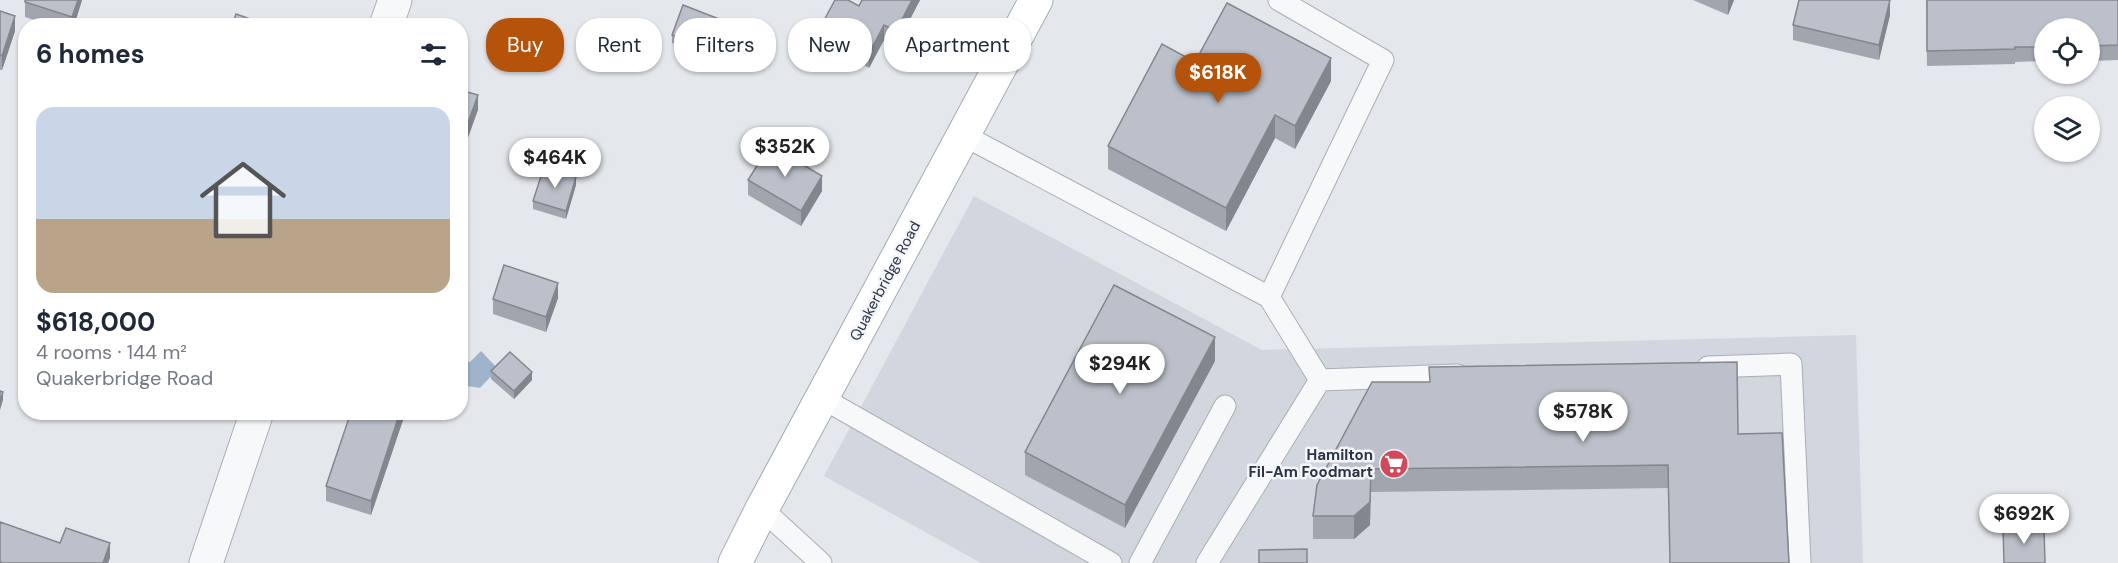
<!DOCTYPE html>
<meta charset="utf-8">
<style>
body{margin:0;font-family:"DM Sans",sans-serif;background:#f2f2f3;color:#1f2937;height:100vh;display:flex;flex-direction:column;font-size:22px;white-space:nowrap}
*{box-sizing:border-box;margin:0}
p{font-size:20px;color:#747a83}
.icon{flex:none;width:33px;height:33px;fill:none;stroke:currentColor;stroke-width:2;stroke-linecap:round;stroke-linejoin:round}
.map{position:relative;flex:1;overflow:hidden}
.panel{position:absolute;left:18px;top:18px;width:450px;height:402px;display:flex;flex-direction:column;background:#fff;border-radius:24px;box-shadow:0 2px 4px #0004}
.panel>*{flex:none}
.top-card{position:absolute;left:486px;top:18px;width:570px;height:54px;display:flex;gap:12px}
.fabs{position:absolute;left:2034px;top:18px;display:grid;gap:12px}
.fabs a{display:grid;place-items:center;width:66px;height:66px;border-radius:50%;background:#fff;box-shadow:0 2px 4px #0004;font-size:30px}
.price{position:absolute;translate:-50% -51px;padding:0 14px;border-radius:21px;background:#fff;color:#222;font-size:20px;line-height:39px;filter:drop-shadow(0 2px 3px #0008)}
.price::after{content:'';position:absolute;left:50%;top:36px;width:18px;height:14px;margin-left:-9px;background:inherit;clip-path:polygon(0 0,100% 0,50% 100%)}
.price.current{background:#b45309;color:#fff}
ul{padding:0;list-style:none}
li{display:grid;align-content:center;gap:12px;height:318px;padding:0 18px}
li+li{border-top:2px solid #e0e1e3}
li span{display:grid;place-items:center;height:186px;border-radius:18px;color:#555}
li>.icon{margin-inline-start:auto}
span .icon{width:108px;height:108px;fill:#fffc;stroke-width:1}
li b{font-size:26px}
h2{display:flex;justify-content:space-between;align-items:center;height:72px;padding:0 18px;font-size:26px}
.pill{padding:0 21px;border-radius:24px;background:#fff;box-shadow:0 2px 4px #0004;font-size:21px;line-height:54px}
.pill.current{background:#b45309;color:#fff}
.map>svg:first-child{display:block}
.built{fill:#d2d6de}
.water{fill:#9fb4cc}
.lines{fill:none;stroke-linecap:round;stroke-linejoin:round}
.lane-casing{stroke:#a9aeb7;stroke-width:23}
.street-casing{stroke:#a9aeb7;stroke-width:35}
.primary-casing{stroke:#a3abb8;stroke-width:35}
.lane{stroke:#f7f8fa;stroke-width:21}
.street{stroke:#f7f8fa;stroke-width:33}
.primary{stroke:#fff;stroke-width:33}
.wall{fill:#a1a5ae}
.shaded-wall{fill:#83868d}
.building{fill:#bbc0ca;stroke:#83868d;stroke-width:1.5}
.labels{text-anchor:middle;stroke-width:5;stroke-linejoin:round;paint-order:stroke}
.street-label{font-size:15px;fill:#2b3445;stroke:#f4f6f9}
.poi-label{font-size:15px;font-weight:bold;fill:#2b3445;stroke:#f4f6f9;text-anchor:end}
</style>
<div class="map">
<svg width="2118" height="563" viewBox="0 0 2118 563">
<rect width="100%" height="100%" fill="#e4e7ec"/>
<path class="built" d="M 974,196 L 1262,350 L 1856,335 L 1863,563 L 981,563 L 824,476 Z"/>
<path class="water" d="M 481,351 L 498,369 L 480,388 L 461,385 L 461,361 L 470,362 Z"/>
<g class="lines">
<g class="lane-casing">
<path id="lane" d="M 963,135 L 1269,297 L 1320,380 L 1207,563
M 1269,297 L 1383,60 L 1279,0
M 1708,367 L 1791,364 L 1800,563
M 1320,380 L 1458,375
M 822,398 L 1111,563
M 762,509 L 821,563
M 1140,563 L 1225,406"/>
</g>
<g class="street-casing">
<path id="street" d="M 386,26 L 395,0
M 206,563 L 257,412"/>
</g>
<g class="primary-casing">
<path id="primary" d="M 735,563 L 762,509 L 1036,0"/>
</g>
<use href="#lane" class="lane"/>
<use href="#street" class="street"/>
<use href="#primary" class="primary"/>
</g>
<path class="wall" d="M 25,0 L 82,0 L 74,26 L 52,26 L 25,17 Z
M 862,0 L 920,0 L 896,46 L 884,40 L 869,68 L 821,41 L 821,26 L 859,6 Z
M 1693,0 L 1734,0 L 1728,15 Z
M 1926,0 L 2118,0 L 2118,60 L 2090,61 L 2090,28 L 2044,28 L 2044,61 L 2015,62 L 2015,64 L 1927,66 Z
M 0,11 L 15,31 L 2,70 L 0,70 Z
M 1890,15 L 1879,60 L 1793,40 L 1793,25 Z
M 719,27 L 707,56 L 672,43 L 672,35 Z
M 1195,62 L 1331,81 L 1295,149 L 1275,138 L 1226,231 L 1108,169 L 1108,146 Z
M 748,180 L 822,191 L 801,226 L 748,195 Z
M 576,185 L 566,219 L 533,209 L 533,201 Z
M 558,298 L 546,332 L 493,314 L 493,299 Z
M 1215,361 L 1125,528 L 1025,475 L 1025,452 Z
M 1737,362 L 1668,488 L 1371,492 L 1370,525 L 1354,539 L 1313,539 L 1313,516 L 1429,382 Z
M 491,371 L 532,380 L 514,399 L 491,379 Z
M 26,380 L 26,398 L 24,398 L 24,383 Z
M 404,412 L 404,417 L 371,515 L 326,501 L 326,486 Z"/>
<path class="shaded-wall" d="M 78,0 L 82,0 L 74,26 L 72,26 L 72,17 Z
M 912,0 L 920,0 L 896,46 L 896,31 Z
M 1728,0 L 1734,0 L 1728,15 Z
M 1890,0 L 1890,15 L 1879,60 L 1879,45 Z
M 15,16 L 15,31 L 2,70 L 2,56 Z
M 719,19 L 719,27 L 707,56 L 707,48 Z
M 884,25 L 884,40 L 869,68 L 869,53 Z
M 1331,58 L 1331,81 L 1295,149 L 1295,126 Z
M 478,95 L 478,110 L 460,160 L 460,145 Z
M 1275,115 L 1275,138 L 1226,231 L 1226,208 Z
M 822,176 L 822,191 L 801,226 L 801,211 Z
M 576,177 L 576,185 L 566,219 L 566,211 Z
M 558,283 L 558,298 L 546,332 L 546,317 Z
M 1215,337 L 1215,361 L 1125,528 L 1125,505 Z
M 532,372 L 532,380 L 514,399 L 514,391 Z
M 3,392 L 3,400 L 0,410 L 0,402 Z
M 400,412 L 404,412 L 404,417 L 371,515 L 371,501 Z
M 1371,469 L 1370,525 L 1354,539 L 1354,516 Z
M 110,543 L 110,558 L 108,563 L 103,563 Z"/>
<path class="building" d="M 25,0 L 78,0 L 72,17 L 25,2 Z
M 835,0 L 848,0 L 859,6 L 862,0 L 912,0 L 896,31 L 884,25 L 869,53 L 821,26 Z
M 1799,0 L 1890,0 L 1879,45 L 1793,25 Z
M 1927,0 L 2118,0 L 2118,45 L 2090,46 L 2090,28 L 2044,28 L 2044,47 L 2015,47 L 2015,49 L 1927,51 Z
M 1227,3 L 1331,58 L 1295,126 L 1275,115 L 1226,208 L 1108,146 L 1162,44 L 1195,62 Z
M 683,5 L 719,19 L 707,48 L 672,35 Z
M 0,11 L 15,16 L 2,56 L 0,55 Z
M 236,14 L 270,26 L 232,26 Z
M 460,90 L 478,95 L 460,145 Z
M 770,145 L 822,176 L 801,211 L 748,180 Z
M 544,167 L 576,177 L 566,211 L 533,201 Z
M 504,265 L 558,283 L 546,317 L 493,299 Z
M 1114,285 L 1215,337 L 1125,505 L 1025,452 Z
M 510,352 L 532,372 L 514,391 L 491,371 Z
M 1737,362 L 1738,434 L 1782,433 L 1789,563 L 1670,563 L 1668,465 L 1371,469 L 1370,502 L 1354,516 L 1313,516 L 1317,485 L 1372,382 L 1430,382 L 1429,367 Z
M 0,391 L 3,392 L 0,402 Z
M 351,412 L 400,412 L 371,501 L 326,486 Z
M 0,522 L 60,543 L 66,528 L 110,543 L 103,563 L 3,563 L 0,562 Z
M 2044,527 L 2045,563 L 2004,563 L 2003,528 Z
M 1307,549 L 1307,563 L 1259,563 L 1259,550 Z"/>
<defs>
<g id="supermarket-disc" transform="scale(1.5)"><circle r="9.5" fill="#d1495b" stroke="#f4f6f9"/><path d="M-6-5.5h2.5l.6 2H6L4.5 2H-2.5L-4.4-4H-6ZM-1.5 3.2a1.3 1.3 0 1 0 .1 0ZM3 3.2a1.3 1.3 0 1 0 .1 0Z" fill="#fff"/></g>
</defs>
<g fill-rule="evenodd">
<use href="#supermarket-disc" x="1394" y="464"/>
</g>
<g class="labels">
<g class="street-label">
<text transform="translate(885 281) rotate(-62)" y="5">Quakerbridge Road</text>
</g>
<g class="poi-label">
<text x="1373" y="460">Hamilton<tspan x="1373" dy="17">Fil-Am Foodmart</tspan></text>
</g>
</g>
</svg>
<div class="fabs">
<a><svg class="icon" aria-label="locate" viewBox="0 0 24 24"><circle cx="12" cy="12" r="6"/><path d="M12 2v4M12 18v4M2 12h4M18 12h4"/></svg></a>
<a><svg class="icon" aria-label="layers" viewBox="0 0 24 24"><path d="M12 4l9 5-9 5-9-5zM3 14l9 5 9-5"/></svg></a>
</div>
<b class="price current" style="left:1218px;top:104px">$618K</b>
<b class="price" style="left:785px;top:178px">$352K</b>
<b class="price" style="left:555px;top:189px">$464K</b>
<b class="price" style="left:1120px;top:395px">$294K</b>
<b class="price" style="left:1583px;top:443px">$578K</b>
<b class="price" style="left:2024px;top:545px">$692K</b>
<div class="top-card">
<a class="pill current">Buy</a>
<a class="pill">Rent</a>
<a class="pill">Filters</a>
<a class="pill">New</a>
<a class="pill">Apartment</a>
</div>
<section class="panel">
<h2>6 homes<svg class="icon" aria-label="filters" viewBox="0 0 24 24"><path d="M4 7h16M4 17h16"/><circle cx="9" cy="7" r="2"/><circle cx="15" cy="17" r="2"/></svg></h2>
<ul>
<li><span style="background:linear-gradient(#c9d6e8 60%,#b9a48a 0)"><svg class="icon" aria-label="home" viewBox="0 0 24 24"><path d="M3 11l9-7 9 7M6 9v11h12V9"/></svg></span><div><b>$618,000</b><p>4 rooms · 144 m²</p><p>Quakerbridge Road</p></div></li>
</ul>
</section>
</div>
